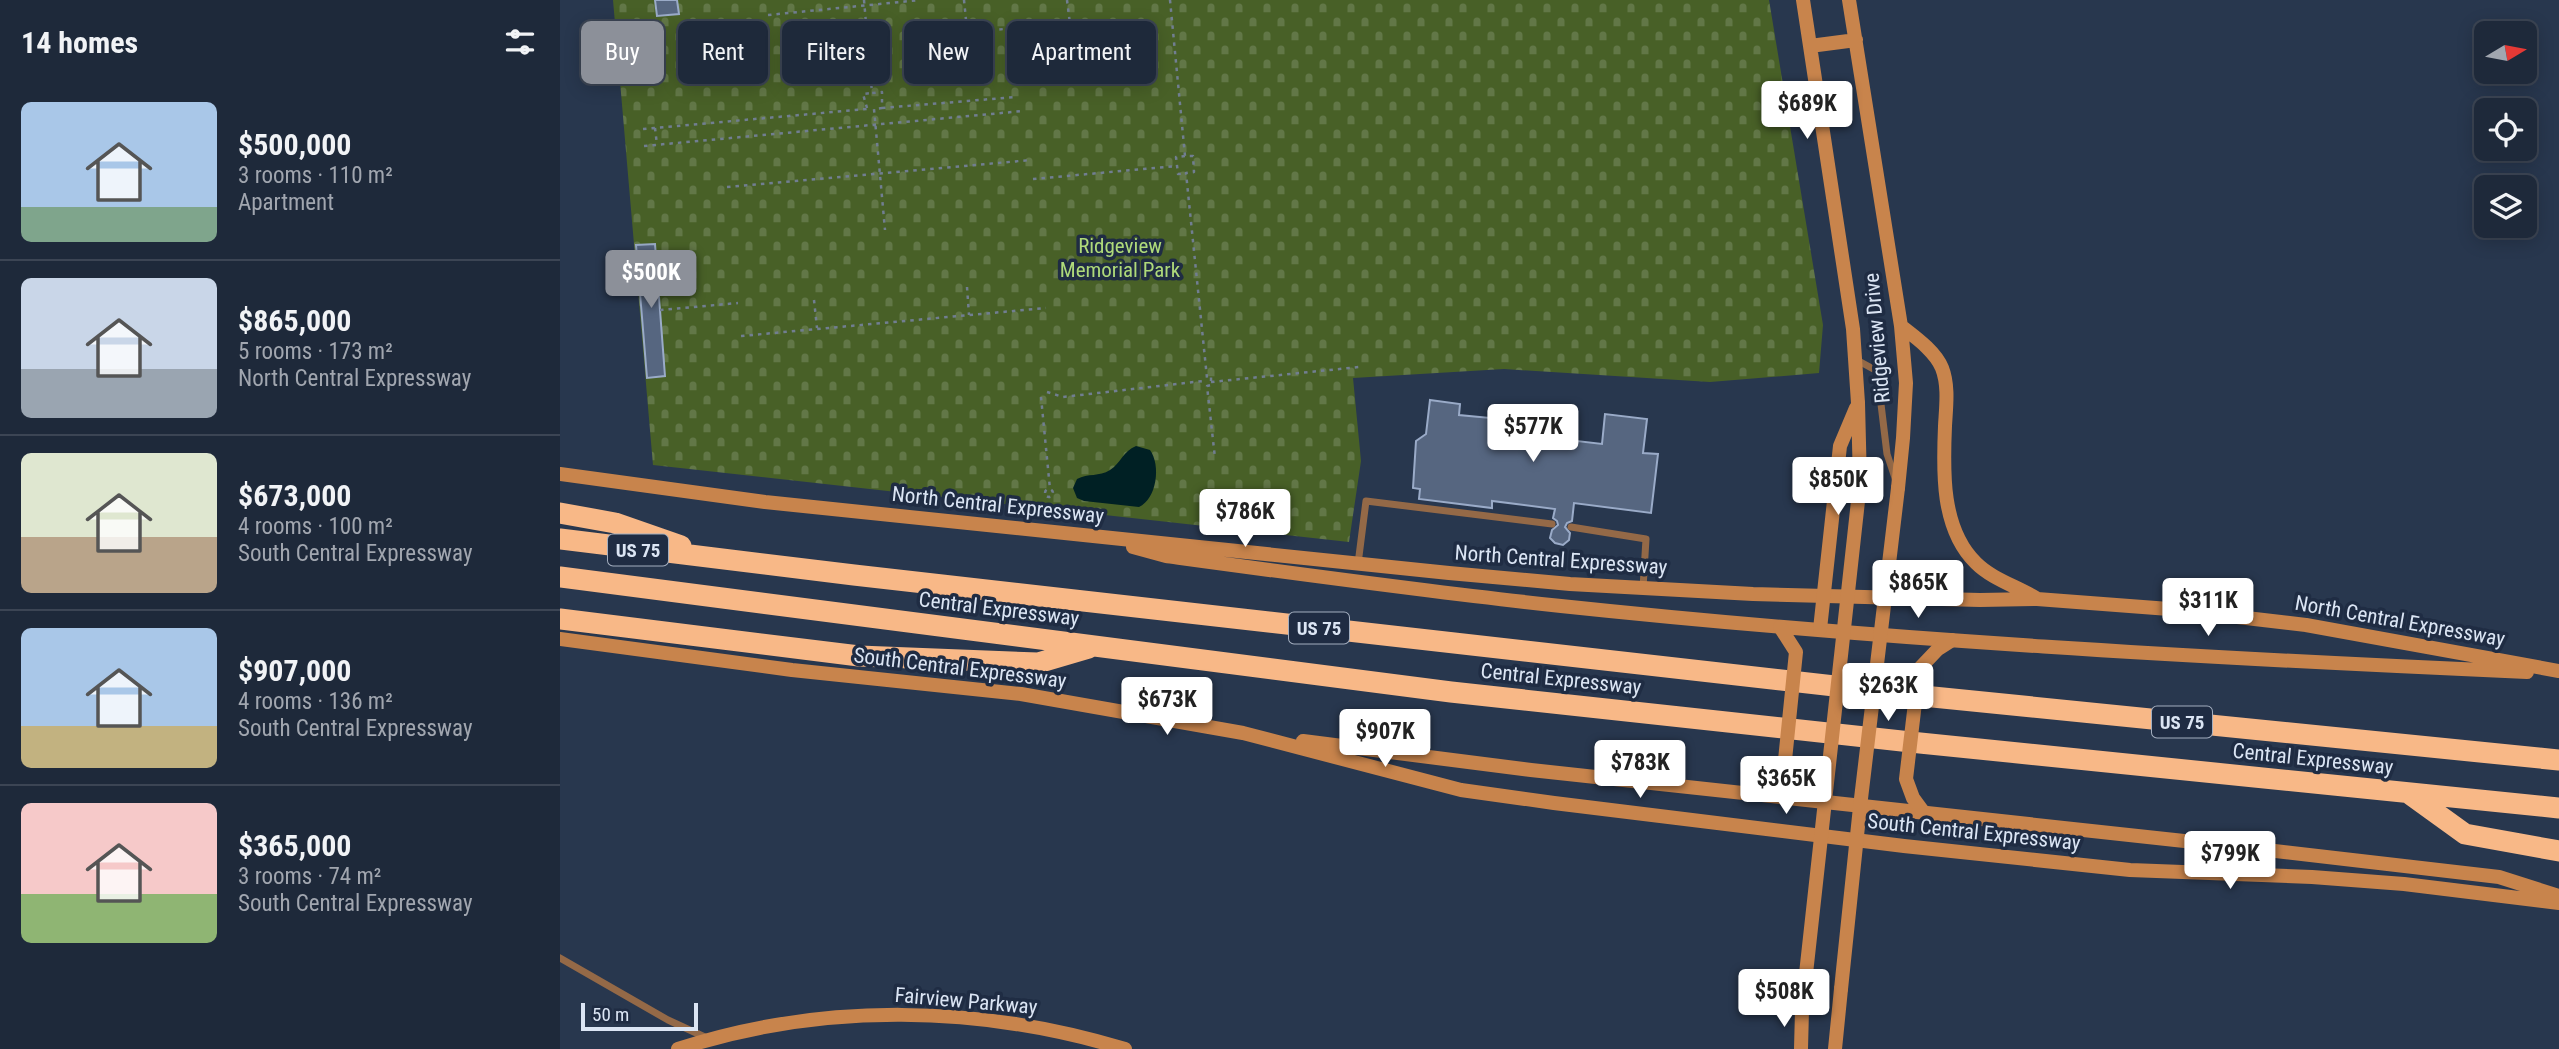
<!DOCTYPE html>
<meta charset="utf-8">
<style>
body{margin:0;font-family:"Roboto Condensed",sans-serif;background:#2b3545;color:#f1f3f6;height:100vh;display:flex;flex-direction:column;font-size:26px;white-space:nowrap}
*{box-sizing:border-box;margin:0}
p{font-size:23px;color:#a1a6af}
.icon{flex:none;width:38px;height:38px;fill:none;stroke:currentColor;stroke-width:2;stroke-linecap:round;stroke-linejoin:round}
.map{position:relative;flex:1;overflow:hidden}
.drawer{display:flex;flex-direction:column;background:#1e293a;width:560px}
.drawer>*{flex:none}
.hud{position:absolute;left:21px;top:21px;width:665px;height:63px;display:flex;gap:14px}
.needle{width:46px;rotate:80deg}
.controls{position:absolute;left:1914px;top:21px;display:grid;gap:14px}
.controls a{display:grid;place-items:center;width:63px;height:63px;border-radius:10px;background:#1e293a;box-shadow:0 4px 18px #0003,0 0 0 2px #3c4554;font-size:35px}
.scale{position:absolute;left:21px;bottom:18px;width:117px;box-sizing:border-box;padding-left:7px;border:4px solid #dbe5f4;border-top:0;font-size:19px;line-height:24px;white-space:nowrap;color:#dbe5f4;-webkit-text-stroke:5px #1f2c43;paint-order:stroke}
.price{position:absolute;translate:-50% -60px;padding:0 16px;border-radius:7px;background:#fff;color:#222;font-size:23px;line-height:46px;filter:drop-shadow(0 2px 4px #0008)}
.price::after{content:'';position:absolute;left:50%;top:42px;width:21px;height:16px;margin-left:-10px;background:inherit;clip-path:polygon(0 0,100% 0,50% 100%)}
.price.current{background:#8c9099;color:#fff}
ul{padding:0;list-style:none}
li{display:flex;align-items:center;gap:21px;height:175px;padding:0 21px}
li+li{border-top:2px solid #3c4554}
li span{display:grid;place-items:center;flex:none;width:196px;height:140px;border-radius:10px;color:#555}
li>.icon{margin-inline-start:auto}
span .icon{width:84px;height:84px;fill:#fffc;stroke-width:1}
li b{font-size:30px}
h2{display:flex;justify-content:space-between;align-items:center;height:84px;padding:0 21px;font-size:30px}
.chip{padding:0 24px;border-radius:10px;background:#1e293a;box-shadow:0 4px 18px #0003,0 0 0 2px #3c4554;font-size:24px;line-height:63px}
.chip.current{background:#8c9099;color:#fff}
main{display:flex;flex:1;min-height:0}
.map>svg:first-child{display:block}
.cemetery{fill:url(#cemetery-stones)}
.water{fill:#002024}
.building{fill:#566680;stroke:#9aabc8;stroke-width:2}
.lines{fill:none;stroke-linecap:round;stroke-linejoin:round}
.path{stroke:#717e91;stroke-width:2.5;stroke-dasharray:3.5 5;stroke-linecap:butt}
.lane{stroke:#946947;stroke-width:7}
.secondary{stroke:#c8844c;stroke-width:14}
.highway{stroke:#f8b887;stroke-width:21}
.secondary-bridge{stroke:#c8844c;stroke-width:14}
.labels{text-anchor:middle;stroke-width:7;stroke-linejoin:round;paint-order:stroke}
.shield{fill:#1f2c43;stroke:#a3aebf;stroke-width:2}
.shield-label{font-size:19px;font-weight:bold;fill:#dbe5f4}
.park-label{font-size:21px;fill:#afda7a;stroke:#1f2c43}
.street-label{font-size:21px;fill:#dbe5f4;stroke:#1f2c43}
</style>
<main>
<section class="drawer">
<h2>14 homes<svg class="icon" aria-label="filters" viewBox="0 0 24 24"><path d="M4 7h16M4 17h16"/><circle cx="9" cy="7" r="2"/><circle cx="15" cy="17" r="2"/></svg></h2>
<ul>
<li><span style="background:linear-gradient(#a9c7e8 75%,#7fa58c 0)"><svg class="icon" aria-label="home" viewBox="0 0 24 24"><path d="M3 11l9-7 9 7M6 9v11h12V9"/></svg></span><div><b>$500,000</b><p>3 rooms · 110 m²</p><p>Apartment</p></div></li>
<li><span style="background:linear-gradient(#c9d6e8 65%,#9aa5b1 0)"><svg class="icon" aria-label="home" viewBox="0 0 24 24"><path d="M3 11l9-7 9 7M6 9v11h12V9"/></svg></span><div><b>$865,000</b><p>5 rooms · 173 m²</p><p>North Central Expressway</p></div></li>
<li><span style="background:linear-gradient(#dfe7d0 60%,#b9a48a 0)"><svg class="icon" aria-label="home" viewBox="0 0 24 24"><path d="M3 11l9-7 9 7M6 9v11h12V9"/></svg></span><div><b>$673,000</b><p>4 rooms · 100 m²</p><p>South Central Expressway</p></div></li>
<li><span style="background:linear-gradient(#a9c7e8 70%,#c2b280 0)"><svg class="icon" aria-label="home" viewBox="0 0 24 24"><path d="M3 11l9-7 9 7M6 9v11h12V9"/></svg></span><div><b>$907,000</b><p>4 rooms · 136 m²</p><p>South Central Expressway</p></div></li>
<li><span style="background:linear-gradient(#f6c9c9 65%,#8fb573 0)"><svg class="icon" aria-label="home" viewBox="0 0 24 24"><path d="M3 11l9-7 9 7M6 9v11h12V9"/></svg></span><div><b>$365,000</b><p>3 rooms · 74 m²</p><p>South Central Expressway</p></div></li>
</ul>
</section>
<div class="map">
<svg width="1999" height="1049" viewBox="0 0 1999 1049">
<defs>
<pattern id="cemetery-stones" width="16" height="16" patternUnits="userSpaceOnUse" patternTransform="scale(1.75)"><rect width="16" height="16" fill="#486027"/><path d="M2 7V4a2 2 0 0 1 4 0v3zM10 15v-3a2 2 0 0 1 4 0v3z" fill="#627747"/></pattern>
</defs>
<rect width="100%" height="100%" fill="#28374e"/>
<path class="cemetery" d="M 53,0 L 1209,0 L 1263,325 L 1259,373 L 1150,382 L 944,369 L 793,378 L 801,461 L 789,542 L 93,465 Z"/>
<path class="water" d="M 576,446 L 590,450 C 601,465 597,499 579,507 L 524,501 L 517,498 L 513,488 L 517,479 C 528,473 539,477 550,470 C 561,463 563,451 576,446 Z"/>
<path class="building" d="M 95,0 L 117,0 L 119,14 L 97,16 Z
M 95,244 L 105,376 L 87,378 L 76,245 Z
M 870,400 L 900,404 L 899,415 L 930,418 L 931,410 L 991,417 L 990,424 L 1001,425 L 999,439 L 1042,444 L 1045,414 L 1087,419 L 1083,453 L 1098,454 L 1091,513 L 1014,503 L 1012,521 L 1007,523 L 1005,527 L 1010,533 L 1009,540 L 1003,545 L 995,543 L 990,538 L 992,530 L 998,525 L 997,521 L 993,518 L 995,509 L 932,501 L 932,508 L 859,499 L 860,489 L 853,488 L 856,441 L 866,434 Z"/>
<g class="lines">
<path class="path" d="M 304,0 L 312,93 L 322,92 L 322,108 L 314,109 L 325,230
M 404,0 L 409,50
M 507,0 L 512,40
M 610,0 L 625,156 L 633,156 L 634,172 L 626,173 L 647,378 L 651,377 L 651,385 L 647,386 L 655,458
M 208,15 L 360,0
M 407,37 L 414,32 L 504,23 L 510,27
M 307,108 L 303,94 L 312,93
M 322,108 L 456,97
M 95,128 L 97,145
M 83,129 L 307,109
M 84,146 L 463,111
M 625,156 L 616,157 L 618,174 L 626,173
M 473,179 L 617,166
M 167,187 L 471,160
M 407,287 L 409,315
M 254,300 L 257,328
M 100,310 L 178,303
M 181,336 L 486,308
M 651,382 L 799,367
M 487,392 L 503,397 L 643,381
M 481,397 L 490,489
M485 493a4 4 0 1 1 8 0a4 4 0 1 1-8 0Z"/>
<path class="lane" d="M 1295,359 L 1317,371 L 1327,454 L 1336,481
M 1011,527 L 1086,539 L 1083,588
M 798,564 L 806,501 L 992,524
M 0,958 L 108,1020 L 147,1038"/>
<path class="secondary" d="M 1243,0 L 1293,329 L 1298,403
M 1289,0 L 1341,326 L 1346,383 L 1343,438 L 1338,488
M 1250,46 L 1296,40
M 1341,326 C 1355,337 1375,351 1382,368 C 1389,386 1386,407 1385,426 C 1383,471 1381,529 1416,563 C 1432,579 1456,586 1476,598
M 0,474 L 205,502 L 889,573 L 1010,584 L 1193,594 L 1420,600 L 1477,599 L 1609,609 L 1746,625 L 1999,671
M 573,547 L 606,556 C 738,574 869,592 1001,606 C 1322,640 1645,658 1967,672
M 0,639 L 232,670 L 461,694 L 683,733 L 901,790 L 994,803 L 1344,846 L 1570,870 L 1752,877 L 1844,884 L 1999,903
M 743,741 L 971,770 L 1698,849 L 1939,877 L 1999,896
M 118,1049 C 263,1002 420,1005 565,1049
M 1241,1049 L 1242,1010
M 1275,1049 L 1281,989"/>
<path class="highway" d="M 0,513 L 55,523 L 121,546
M 0,539 L 294,575 L 1363,696 L 1999,760
M 0,577 L 891,692 L 1360,743 L 1999,808
M 0,619 L 299,656 L 478,663 L 529,648
M 1851,795 L 1905,834 L 1999,851"/>
<path class="secondary-bridge" d="M 1260,629 L 1280,446 L 1296,408
M 1194,795 L 1216,780 L 1225,760 L 1236,652 L 1220,627
M 1364,813 L 1353,798 L 1346,779 L 1359,669 L 1378,649 L 1392,640
M 1281,989 L 1300,807 L 1338,488
M 1242,1010 L 1300,483 L 1298,403"/>
</g>
<g class="labels">
<g class="shield">
<rect x="48" y="534.5" width="60" height="31" rx="5"/>
<rect x="729" y="612.5" width="60" height="31" rx="5"/>
<rect x="1592" y="706.5" width="60" height="31" rx="5"/>
</g>
<g class="shield-label">
<text x="78" y="557">US 75</text>
<text x="759" y="635">US 75</text>
<text x="1622" y="729">US 75</text>
</g>
<g class="park-label">
<text x="560" y="253">Ridgeview<tspan x="560" dy="24">Memorial Park</tspan></text>
</g>
<g class="street-label">
<text transform="translate(1317 338) rotate(-95)" y="7">Ridgeview Drive</text>
<text transform="translate(438 505) rotate(6)" y="7">North Central Expressway</text>
<text transform="translate(1001 560) rotate(4)" y="7">North Central Expressway</text>
<text transform="translate(439 609) rotate(7)" y="7">Central Expressway</text>
<text transform="translate(1840 621) rotate(10)" y="7">North Central Expressway</text>
<text transform="translate(400 668) rotate(7)" y="7">South Central Expressway</text>
<text transform="translate(1001 679) rotate(6)" y="7">Central Expressway</text>
<text transform="translate(1753 759) rotate(6)" y="7">Central Expressway</text>
<text transform="translate(1414 832) rotate(6)" y="7">South Central Expressway</text>
<text transform="translate(406 1001) rotate(5)" y="7">Fairview Parkway</text>
</g>
</g>
</svg>
<div class="controls">
<a><svg class="needle" viewBox="-14 -14 28 28"><path d="M0-13l5 13h-10z" fill="#e53935"/><path d="M0 13l5-13h-10z" fill="#a1a6af"/></svg></a>
<a><svg class="icon" aria-label="locate" viewBox="0 0 24 24"><circle cx="12" cy="12" r="6"/><path d="M12 2v4M12 18v4M2 12h4M18 12h4"/></svg></a>
<a><svg class="icon" aria-label="layers" viewBox="0 0 24 24"><path d="M12 4l9 5-9 5-9-5zM3 14l9 5 9-5"/></svg></a>
</div>
<div class="scale">50 m</div>
<b class="price" style="left:1247px;top:141px">$689K</b>
<b class="price current" style="left:91px;top:310px">$500K</b>
<b class="price" style="left:973px;top:464px">$577K</b>
<b class="price" style="left:1278px;top:517px">$850K</b>
<b class="price" style="left:685px;top:549px">$786K</b>
<b class="price" style="left:1358px;top:620px">$865K</b>
<b class="price" style="left:1648px;top:638px">$311K</b>
<b class="price" style="left:1328px;top:723px">$263K</b>
<b class="price" style="left:607px;top:737px">$673K</b>
<b class="price" style="left:825px;top:769px">$907K</b>
<b class="price" style="left:1080px;top:800px">$783K</b>
<b class="price" style="left:1226px;top:816px">$365K</b>
<b class="price" style="left:1670px;top:891px">$799K</b>
<b class="price" style="left:1224px;top:1029px">$508K</b>
<div class="hud">
<a class="chip current">Buy</a>
<a class="chip">Rent</a>
<a class="chip">Filters</a>
<a class="chip">New</a>
<a class="chip">Apartment</a>
</div>
</div>
</main>
